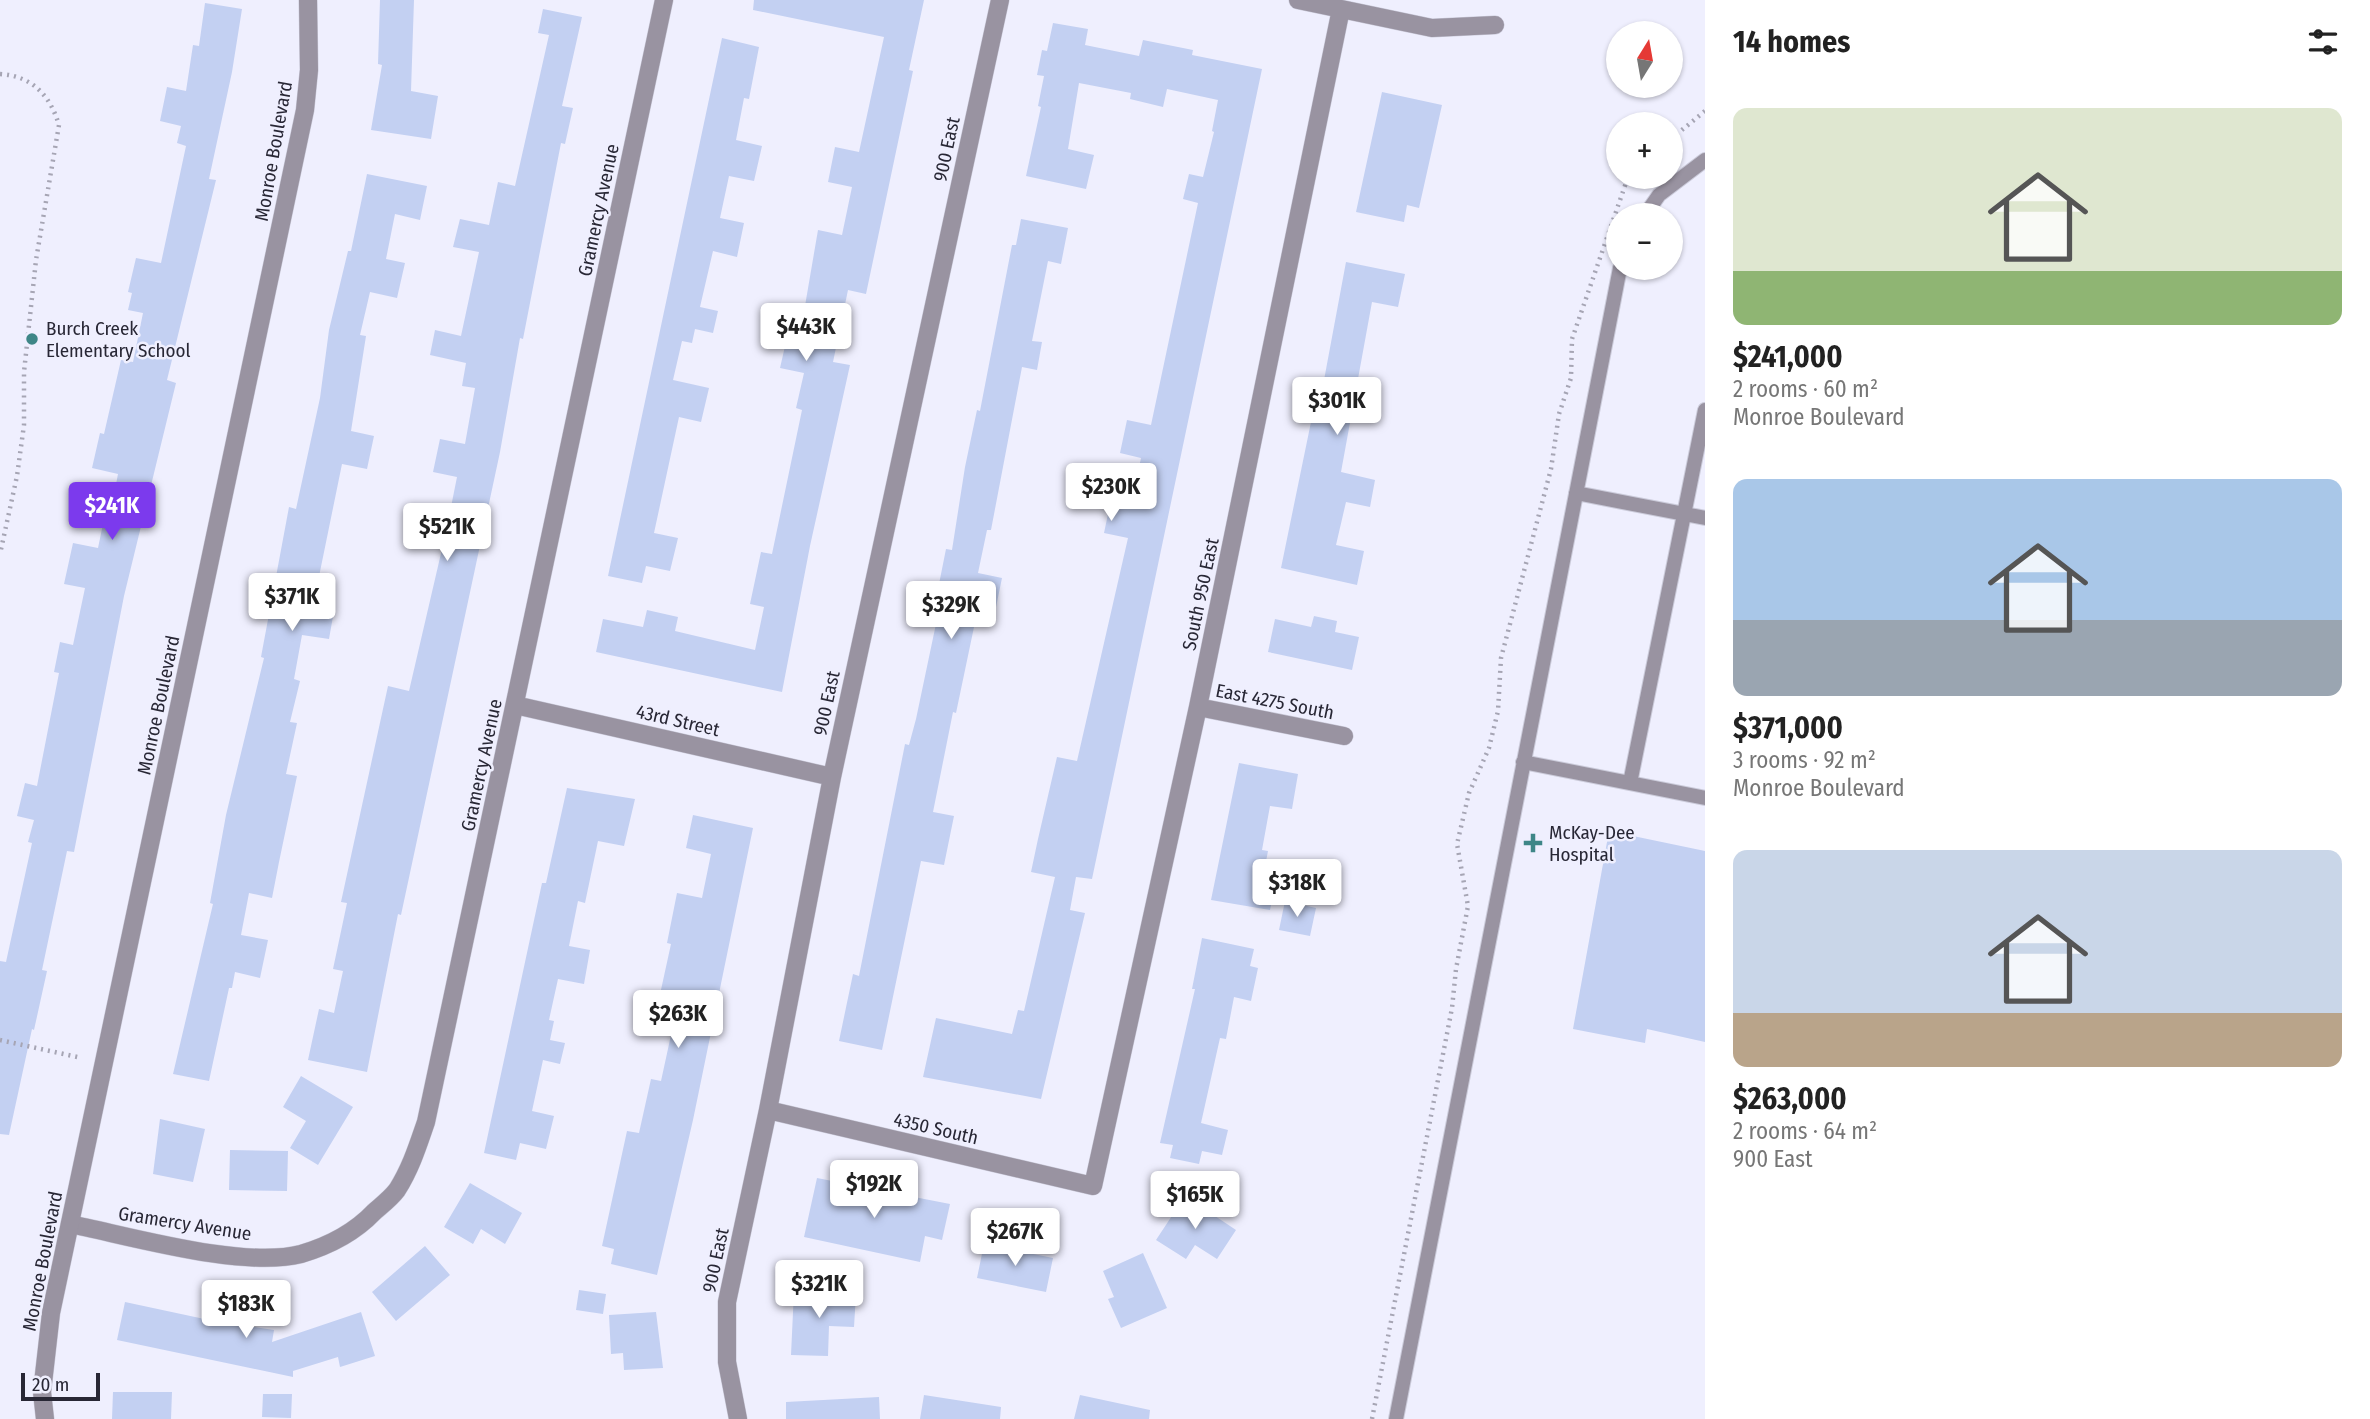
<!DOCTYPE html>
<meta charset="utf-8">
<style>
body{margin:0;font-family:"Fira Sans Condensed",sans-serif;background:#f2f2f2;color:#222;height:100vh;display:flex;flex-direction:column;font-size:26px;white-space:nowrap}
*{box-sizing:border-box;margin:0}
p{font-size:23px;color:#767676}
.icon{flex:none;width:38px;height:38px;fill:none;stroke:currentColor;stroke-width:2;stroke-linecap:round;stroke-linejoin:round}
.map{position:relative;flex:1;overflow:hidden}
.panel{display:flex;flex-direction:column;background:#fff;width:665px}
.panel>*{flex:none}
.needle{width:46px;rotate:11deg}
.buttons{position:absolute;left:1606px;top:21px;display:grid;gap:14px}
.buttons a{display:grid;place-items:center;width:77px;height:77px;border-radius:50%;background:#fff;box-shadow:0 2px 5px #0004;font-size:35px}
.scale{position:absolute;left:21px;bottom:18px;width:79px;box-sizing:border-box;padding-left:7px;border:4px solid #282735;border-top:0;font-size:19px;line-height:24px;white-space:nowrap;color:#282735;-webkit-text-stroke:5px #efeffe;paint-order:stroke}
.price{position:absolute;translate:-50% -60px;padding:0 16px;border-radius:7px;background:#fff;color:#222;font-size:23px;line-height:46px;filter:drop-shadow(0 2px 4px #0008)}
.price::after{content:'';position:absolute;left:50%;top:42px;width:21px;height:16px;margin-left:-10px;background:inherit;clip-path:polygon(0 0,100% 0,50% 100%)}
.price.selected{background:#7c3aed;color:#fff}
ul{padding:0;list-style:none}
li{display:grid;align-content:center;gap:14px;height:371px;padding:0 28px}
li span{display:grid;place-items:center;height:217px;border-radius:14px;color:#555}
li>.icon{margin-inline-start:auto}
span .icon{width:126px;height:126px;fill:#fffc;stroke-width:1}
li b{font-size:30px}
h2{display:flex;justify-content:space-between;align-items:center;height:84px;padding:0 28px;font-size:30px}
main{display:flex;flex:1;min-height:0}
.map>svg:first-child{display:block}
.building{fill:#c3d0f2}
.lines{fill:none;stroke-linecap:round;stroke-linejoin:round}
.service-casing{stroke:#cbcbda;stroke-width:16}
.minor-casing{stroke:#cbcbda;stroke-width:19}
.tertiary-casing{stroke:#cbcbda;stroke-width:19}
.path{stroke:#a6a5b4;stroke-width:4.5;stroke-dasharray:2 5;stroke-linecap:butt}
.service{stroke:#9993a1;stroke-width:14}
.minor{stroke:#9993a1;stroke-width:18}
.tertiary{stroke:#9993a1;stroke-width:18}
.poi-dot{fill:#3e8687;stroke:#efeffe;stroke-width:2.5}
.labels{text-anchor:middle;stroke-width:5;stroke-linejoin:round;paint-order:stroke}
.street-label{font-size:19px;fill:#282735;stroke:#efeffe}
.poi-label{font-size:19px;fill:#282735;stroke:#efeffe;text-anchor:start}
</style>
<main>
<div class="map">
<svg width="1705" height="1419" viewBox="0 0 1705 1419">
<rect width="100%" height="100%" fill="#efeffe"/>
<path class="building" d="M 380,0 L 414,0 L 411,91 L 438,96 L 431,139 L 371,130 L 382,65 L 378,64 Z
M 754,0 L 924,0 L 909,70 L 913,71 L 866,294 L 848,290 L 833,362 L 850,365 L 810,546 L 782,692 L 596,652 L 603,619 L 643,627 L 647,610 L 678,617 L 675,631 L 755,650 L 764,607 L 750,604 L 761,552 L 772,554 L 802,410 L 796,408 L 804,373 L 780,368 L 788,333 L 800,335 L 818,230 L 842,235 L 852,187 L 828,182 L 835,147 L 859,152 L 884,37 L 753,10 Z
M 205,3 L 242,9 L 232,72 L 209,179 L 216,180 L 167,380 L 176,383 L 124,596 L 74,852 L 67,851 L 42,970 L 47,971 L 34,1030 L 32,1029 L 9,1135 L 0,1134 L 0,961 L 6,962 L 32,843 L 28,842 L 34,820 L 17,816 L 25,783 L 37,786 L 59,673 L 54,672 L 60,642 L 73,645 L 85,588 L 64,584 L 73,543 L 98,548 L 104,519 L 109,520 L 118,474 L 92,468 L 100,433 L 104,434 L 121,360 L 133,362 L 143,313 L 128,310 L 132,293 L 128,292 L 136,258 L 161,263 L 186,146 L 177,143 L 181,126 L 160,121 L 167,87 L 186,91 L 193,45 L 199,46 Z
M 543,9 L 582,17 L 562,106 L 573,108 L 565,144 L 561,143 L 523,339 L 520,338 L 500,452 L 401,915 L 398,914 L 367,1072 L 308,1060 L 319,1009 L 334,1013 L 343,971 L 333,969 L 347,903 L 341,902 L 388,686 L 409,691 L 442,549 L 417,544 L 425,512 L 449,517 L 457,477 L 433,472 L 440,439 L 465,444 L 475,388 L 462,386 L 466,363 L 430,355 L 435,330 L 461,336 L 479,252 L 453,247 L 460,219 L 489,225 L 498,182 L 515,186 L 549,35 L 538,33 Z
M 1053,23 L 1088,29 L 1085,45 L 1139,56 L 1143,40 L 1193,50 L 1192,55 L 1262,69 L 1092,879 L 1076,877 L 1070,910 L 1085,913 L 1041,1099 L 923,1077 L 936,1018 L 1012,1034 L 1018,1010 L 1024,1011 L 1055,877 L 1031,872 L 1038,839 L 1057,757 L 1077,761 L 1128,538 L 1104,533 L 1111,500 L 1131,505 L 1141,458 L 1120,453 L 1127,420 L 1151,425 L 1198,203 L 1183,199 L 1189,174 L 1203,177 L 1214,132 L 1212,131 L 1218,100 L 1167,89 L 1163,107 L 1130,99 L 1131,93 L 1079,83 L 1068,149 L 1094,155 L 1086,189 L 1026,176 L 1041,107 L 1038,106 L 1044,76 L 1037,75 L 1042,50 L 1047,51 Z
M 722,38 L 759,47 L 749,99 L 744,98 L 736,140 L 762,146 L 754,181 L 729,176 L 720,218 L 744,223 L 737,257 L 713,251 L 700,307 L 718,311 L 713,333 L 695,329 L 692,343 L 682,341 L 673,380 L 709,388 L 701,422 L 679,417 L 654,533 L 678,538 L 670,571 L 646,566 L 642,583 L 608,576 Z
M 1382,92 L 1442,105 L 1419,208 L 1407,205 L 1404,222 L 1356,212 Z
M 367,174 L 427,186 L 420,220 L 395,214 L 386,259 L 405,263 L 397,298 L 370,292 L 360,335 L 366,336 L 351,431 L 374,436 L 367,469 L 342,464 L 314,601 L 335,605 L 329,639 L 302,635 L 294,679 L 300,681 L 290,722 L 297,723 L 286,774 L 297,776 L 279,862 L 272,898 L 249,893 L 241,935 L 268,940 L 260,978 L 235,972 L 232,988 L 229,988 L 209,1081 L 173,1074 L 213,904 L 210,903 L 226,815 L 264,658 L 261,657 L 289,507 L 296,509 L 320,398 L 329,330 L 348,251 L 351,251 Z
M 1021,219 L 1068,228 L 1061,264 L 1048,261 L 1032,341 L 1042,342 L 1037,370 L 1022,367 L 991,530 L 987,530 L 978,573 L 1002,578 L 995,612 L 978,608 L 956,713 L 953,712 L 933,812 L 954,816 L 944,865 L 921,861 L 882,1050 L 839,1041 L 853,974 L 859,976 L 905,744 L 909,745 L 916,719 L 941,600 L 936,599 L 946,549 L 952,550 L 965,467 L 977,410 L 980,411 L 1012,245 L 1016,245 Z
M 1346,262 L 1405,274 L 1398,307 L 1372,302 L 1341,472 L 1375,480 L 1370,507 L 1346,502 L 1336,545 L 1364,551 L 1357,585 L 1281,568 L 1311,422 L 1316,423 Z
M 1314,616 L 1337,621 L 1335,632 L 1359,637 L 1352,670 L 1268,652 L 1275,619 L 1311,627 Z
M 1239,763 L 1298,774 L 1292,809 L 1270,806 L 1262,850 L 1268,851 L 1263,877 L 1276,879 L 1270,910 L 1211,900 Z
M 567,788 L 635,799 L 624,846 L 598,841 L 585,903 L 578,901 L 569,946 L 590,950 L 584,984 L 558,979 L 549,1020 L 554,1021 L 550,1040 L 565,1043 L 560,1064 L 543,1060 L 532,1111 L 554,1116 L 546,1149 L 520,1143 L 516,1160 L 484,1153 L 542,883 L 546,883 Z
M 693,815 L 753,828 L 693,1120 L 657,1275 L 611,1264 L 614,1249 L 602,1246 L 627,1131 L 639,1133 L 651,1079 L 661,1081 L 671,1035 L 652,1031 L 671,944 L 667,943 L 677,893 L 702,898 L 711,854 L 686,848 Z
M 1609,831 L 1705,851 L 1705,1042 L 1647,1029 L 1645,1043 L 1573,1029 Z
M 1285,901 L 1316,908 L 1310,936 L 1279,930 Z
M 1202,938 L 1254,949 L 1250,966 L 1258,968 L 1251,1001 L 1234,997 L 1226,1039 L 1220,1038 L 1201,1123 L 1228,1130 L 1222,1155 L 1202,1151 L 1199,1164 L 1170,1158 L 1173,1145 L 1160,1143 L 1195,989 L 1192,989 Z
M 301,1076 L 353,1107 L 318,1165 L 290,1148 L 306,1121 L 283,1107 Z
M 160,1119 L 205,1129 L 193,1182 L 153,1174 Z
M 230,1150 L 288,1151 L 287,1191 L 229,1190 Z
M 817,1178 L 950,1204 L 942,1240 L 925,1236 L 920,1262 L 804,1237 Z
M 470,1183 L 522,1213 L 505,1244 L 481,1229 L 473,1244 L 444,1227 Z
M 1185,1196 L 1236,1230 L 1217,1259 L 1195,1245 L 1186,1259 L 1156,1240 Z
M 984,1244 L 1053,1258 L 1046,1292 L 977,1278 Z
M 425,1246 L 450,1275 L 396,1321 L 372,1292 Z
M 1143,1253 L 1167,1308 L 1121,1328 L 1108,1299 L 1114,1297 L 1103,1271 Z
M 579,1290 L 606,1294 L 603,1314 L 576,1310 Z
M 794,1291 L 856,1294 L 854,1327 L 829,1326 L 828,1356 L 791,1355 Z
M 125,1302 L 209,1320 L 274,1330 L 272,1342 L 361,1312 L 375,1356 L 340,1367 L 338,1357 L 293,1371 L 293,1377 L 117,1340 Z
M 656,1312 L 663,1368 L 624,1370 L 623,1353 L 611,1354 L 609,1315 Z
M 113,1392 L 172,1392 L 171,1419 L 112,1419 Z
M 263,1394 L 292,1394 L 291,1418 L 262,1417 Z
M 924,1395 L 1001,1407 L 1000,1419 L 920,1419 Z
M 1080,1395 L 1150,1410 L 1149,1419 L 1074,1419 Z
M 879,1397 L 880,1419 L 786,1419 L 786,1402 Z"/>
<g class="lines">
<g class="service-casing">
<path id="service" d="M 1645,215 L 1659,195 L 1705,160
M 1576,493 L 1705,518
M 1523,762 L 1705,798
M 1630,783 L 1705,410
M 1396,1419 L 1620,268"/>
</g>
<g class="minor-casing">
<path id="minor" d="M 1298,0 L 1432,28 L 1495,25
M 515,705 L 832,777
M 1198,707 L 1344,736
M 768,1110 L 1093,1186 L 1198,707 L 1341,9
M 70,1224 C 130,1236 243,1269 301,1254 C 328,1246 355,1232 374,1212 C 382,1205 391,1198 397,1190 C 411,1168 418,1145 426,1122 L 664,0
M 738,1419 L 727,1362 L 727,1302 L 768,1110 L 832,777 L 1000,0"/>
</g>
<g class="tertiary-casing">
<path id="tertiary" d="M 45,1419 L 42,1392 L 51,1313 L 305,110 L 309,70 L 308,0"/>
</g>
<path class="path" d="M 0,74 C 32,76 50,95 59,125 L 36,260 L 24,372 L 24,425 L 17,476 L 0,554
M 1671,139 L 1705,111
M 0,1040 L 82,1058
M 1372,1419 L 1452,1008 L 1456,969 L 1468,906 L 1457,844 L 1469,793 L 1489,748 L 1498,711 L 1501,658 L 1551,469 L 1559,414 L 1571,378 L 1572,339 L 1628,177"/>
<use href="#service" class="service"/>
<use href="#minor" class="minor"/>
<use href="#tertiary" class="tertiary"/>
</g>
<g class="poi-dot">
<circle cx="32" cy="339" r="7"/>
<path d="M1529.5 832.5h7v7h7v7h-7v7h-7v-7h-7v-7h7z"/>
</g>
<g class="labels">
<g class="street-label">
<text transform="translate(946 149) rotate(-78)" y="7">900 East</text>
<text transform="translate(273 151) rotate(-80)" y="7">Monroe Boulevard</text>
<text transform="translate(598 210) rotate(-78)" y="7">Gramercy Avenue</text>
<text transform="translate(1200 594) rotate(-78)" y="7">South 950 East</text>
<text transform="translate(1275 701) rotate(11)" y="7">East 4275 South</text>
<text transform="translate(826 703) rotate(-78)" y="7">900 East</text>
<text transform="translate(158 705) rotate(-78)" y="7">Monroe Boulevard</text>
<text transform="translate(678 720) rotate(13)" y="7">43rd Street</text>
<text transform="translate(481 765) rotate(-78)" y="7">Gramercy Avenue</text>
<text transform="translate(936 1128) rotate(13)" y="7">4350 South</text>
<text transform="translate(185 1223) rotate(9)" y="7">Gramercy Avenue</text>
<text transform="translate(715 1260) rotate(-78)" y="7">900 East</text>
<text transform="translate(42 1261) rotate(-79)" y="7">Monroe Boulevard</text>
</g>
<g class="poi-label">
<text x="46" y="335">Burch Creek<tspan x="46" dy="22">Elementary School</tspan></text>
<text x="1549" y="839">McKay-Dee<tspan x="1549" dy="22">Hospital</tspan></text>
</g>
</g>
</svg>
<div class="buttons">
<a><svg class="needle" viewBox="-14 -14 28 28"><path d="M0-13l5 13h-10z" fill="#e53935"/><path d="M0 13l5-13h-10z" fill="#767676"/></svg></a>
<a>+</a>
<a>−</a>
</div>
<div class="scale">20 m</div>
<b class="price" style="left:806px;top:363px">$443K</b>
<b class="price" style="left:1337px;top:437px">$301K</b>
<b class="price" style="left:1111px;top:523px">$230K</b>
<b class="price selected" style="left:112px;top:542px">$241K</b>
<b class="price" style="left:447px;top:563px">$521K</b>
<b class="price" style="left:292px;top:633px">$371K</b>
<b class="price" style="left:951px;top:641px">$329K</b>
<b class="price" style="left:1297px;top:919px">$318K</b>
<b class="price" style="left:678px;top:1050px">$263K</b>
<b class="price" style="left:874px;top:1220px">$192K</b>
<b class="price" style="left:1195px;top:1231px">$165K</b>
<b class="price" style="left:1015px;top:1268px">$267K</b>
<b class="price" style="left:819px;top:1320px">$321K</b>
<b class="price" style="left:246px;top:1340px">$183K</b>
</div>
<section class="panel">
<h2>14 homes<svg class="icon" aria-label="filters" viewBox="0 0 24 24"><path d="M4 7h16M4 17h16"/><circle cx="9" cy="7" r="2"/><circle cx="15" cy="17" r="2"/></svg></h2>
<ul>
<li><span style="background:linear-gradient(#dfe7d0 75%,#8fb573 0)"><svg class="icon" aria-label="home" viewBox="0 0 24 24"><path d="M3 11l9-7 9 7M6 9v11h12V9"/></svg></span><div><b>$241,000</b><p>2 rooms · 60 m²</p><p>Monroe Boulevard</p></div></li>
<li><span style="background:linear-gradient(#a9c7e8 65%,#9aa5b1 0)"><svg class="icon" aria-label="home" viewBox="0 0 24 24"><path d="M3 11l9-7 9 7M6 9v11h12V9"/></svg></span><div><b>$371,000</b><p>3 rooms · 92 m²</p><p>Monroe Boulevard</p></div></li>
<li><span style="background:linear-gradient(#c9d6e8 75%,#b9a48a 0)"><svg class="icon" aria-label="home" viewBox="0 0 24 24"><path d="M3 11l9-7 9 7M6 9v11h12V9"/></svg></span><div><b>$263,000</b><p>2 rooms · 64 m²</p><p>900 East</p></div></li>
</ul>
</section>
</main>
